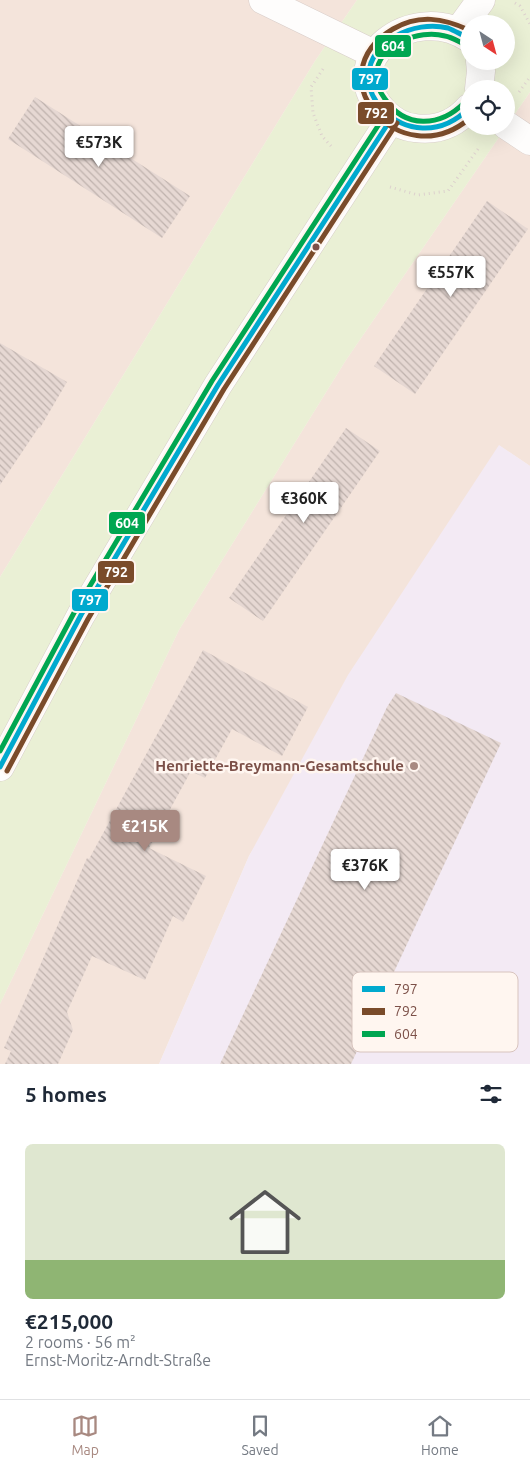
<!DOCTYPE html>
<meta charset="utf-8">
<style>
body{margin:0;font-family:Ubuntu,sans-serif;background:#f2f2f3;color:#1f2937;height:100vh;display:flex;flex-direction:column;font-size:19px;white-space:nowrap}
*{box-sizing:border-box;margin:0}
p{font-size:16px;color:#747a83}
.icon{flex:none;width:28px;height:28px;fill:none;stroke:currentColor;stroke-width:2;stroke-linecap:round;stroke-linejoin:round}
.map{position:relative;height:1064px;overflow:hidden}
.details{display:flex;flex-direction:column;background:#fff;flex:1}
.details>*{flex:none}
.needle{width:32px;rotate:144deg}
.controls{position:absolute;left:460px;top:15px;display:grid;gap:10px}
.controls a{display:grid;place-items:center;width:55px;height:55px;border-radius:50%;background:#fff;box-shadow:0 5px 20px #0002;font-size:25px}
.price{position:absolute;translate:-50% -42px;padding:0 11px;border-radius:5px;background:#fff;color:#222;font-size:16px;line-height:32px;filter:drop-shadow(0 1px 2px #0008)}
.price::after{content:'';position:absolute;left:50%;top:30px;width:15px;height:11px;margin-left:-8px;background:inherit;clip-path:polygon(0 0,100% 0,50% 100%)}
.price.selected{background:#a88981;color:#fff}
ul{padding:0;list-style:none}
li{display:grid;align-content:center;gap:10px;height:265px;padding:0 25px}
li+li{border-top:1px solid #e0e1e3}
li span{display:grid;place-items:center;height:155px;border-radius:8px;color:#555}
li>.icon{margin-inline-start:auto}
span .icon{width:90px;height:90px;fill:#fffc;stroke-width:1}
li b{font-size:21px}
h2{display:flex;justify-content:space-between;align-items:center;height:60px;padding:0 25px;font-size:21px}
.tab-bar{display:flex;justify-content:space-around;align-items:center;height:70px;border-top:1px solid #e0e1e3;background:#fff;font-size:14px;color:#747a83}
.tab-bar a{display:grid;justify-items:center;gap:2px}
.tab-bar .selected{color:#a88981}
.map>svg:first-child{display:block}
.residential{fill:#f4e4db}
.education{fill:#f3eaf4}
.grass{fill:#eaf0d5;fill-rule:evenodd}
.building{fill:url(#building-back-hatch)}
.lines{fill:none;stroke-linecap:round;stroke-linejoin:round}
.minor-casing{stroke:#d8cdc9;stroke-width:29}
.path{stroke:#dcd0cd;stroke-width:3;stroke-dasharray:1 4;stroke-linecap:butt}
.minor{stroke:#fefdfc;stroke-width:28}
.bus-1-casing{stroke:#fff6f0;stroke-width:9}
.bus-2-casing{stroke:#fff6f0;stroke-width:9}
.bus-3-casing{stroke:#fff6f0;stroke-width:9}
.bus-1{stroke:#00a9ce;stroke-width:5}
.bus-2{stroke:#7a4b2a;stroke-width:5}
.bus-3{stroke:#00a651;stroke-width:5}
.bus-dot{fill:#7c5048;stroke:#fff6f0;stroke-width:2}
.poi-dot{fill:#a88981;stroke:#fff6f0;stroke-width:2}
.labels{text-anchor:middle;stroke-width:5;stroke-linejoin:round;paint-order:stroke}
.poi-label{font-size:15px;font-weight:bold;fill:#7c5048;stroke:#fff6f0;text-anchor:end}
.key{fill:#fff6f0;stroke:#d8c4be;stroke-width:1}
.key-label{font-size:14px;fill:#7c5048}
.line-badge{stroke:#fff6f0;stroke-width:2}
.badge-label{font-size:14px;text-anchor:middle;font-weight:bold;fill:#fff}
</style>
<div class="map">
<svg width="530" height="1064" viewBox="0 0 530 1064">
<defs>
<pattern id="building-back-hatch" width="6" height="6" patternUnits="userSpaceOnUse" patternTransform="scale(1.25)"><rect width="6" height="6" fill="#e6d8d3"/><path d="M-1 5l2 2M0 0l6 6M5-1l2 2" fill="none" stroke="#bfb2ad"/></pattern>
</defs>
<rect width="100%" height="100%" fill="#f9f2ec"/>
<path class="residential" d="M 0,0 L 357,0 L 315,61 L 0,577 Z
M 530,92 L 530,466 L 500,446 L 249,856 L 159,1064 L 0,1064 L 0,1004 L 179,630 L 346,360 Z"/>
<path class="education" d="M 499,445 L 530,466 L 530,1064 L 159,1064 L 249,856 L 348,675 Z"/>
<path class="grass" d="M 357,0 L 530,0 L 530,92 L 346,360 L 179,630 L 0,1004 L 0,577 L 315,61 ZM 469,24 L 506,24 L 506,61 L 469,61 ZM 469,89 L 506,89 L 506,126 L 469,126 Z"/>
<path class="building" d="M 35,97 L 190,196 L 162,238 L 8,139 Z
M 487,201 L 528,229 L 415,394 L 374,366 Z
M 0,343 L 67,382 L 40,428 L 39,427 L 0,485 Z
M 346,428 L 380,451 L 263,621 L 229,598 Z
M 203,650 L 308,707 L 282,756 L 232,729 L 205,778 L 191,771 L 149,848 L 206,876 L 183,922 L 173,916 L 145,980 L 92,956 L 67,1012 L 73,1030 L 58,1064 L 5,1064 L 11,1051 L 4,1048 L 87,858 L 89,859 Z
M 396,693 L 501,743 L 351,1064 L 220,1064 L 387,707 Z"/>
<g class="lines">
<g class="minor-casing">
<path id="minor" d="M 263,0 L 372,53
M 460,29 L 481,0
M 469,38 C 413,0 332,61 385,113 C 393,121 404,127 415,128 C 437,131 455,124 469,108
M 479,89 L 481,71 L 480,61
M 506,125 L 530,141
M 0,767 L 81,615 L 218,385 L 391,119"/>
</g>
<path class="path" d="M 515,3 L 520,6 L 530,24
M 323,69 L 311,87 L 313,113 L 322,136 L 331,146
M 519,92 L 530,77
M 390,187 L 418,195 L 448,191 L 478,149"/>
<use href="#minor" class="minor"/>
<g class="bus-1-casing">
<path id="bus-1" d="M 469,38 C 462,35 455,31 448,28 C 431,24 411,27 396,36 C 324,78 410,168 469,108
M 0,767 L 81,615 L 218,385 L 391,119"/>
</g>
<g class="bus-2-casing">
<path id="bus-2" d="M 469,30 C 443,18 419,14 393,29 C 314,76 400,176 469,119
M 7,771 L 88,619 L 224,389 L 397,123"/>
</g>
<g class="bus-3-casing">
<path id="bus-3" d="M 464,103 C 440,127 405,129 385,99 C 380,92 375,84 376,75 C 378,44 419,29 445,36 C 452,37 459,42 466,45
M 0,751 L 75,611 L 212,381 L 385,115"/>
</g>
<use href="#bus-1" class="bus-1"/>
<use href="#bus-2" class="bus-2"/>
<use href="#bus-3" class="bus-3"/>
</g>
<circle class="bus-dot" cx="316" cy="247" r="4.5"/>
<circle class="poi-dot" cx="414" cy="766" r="5"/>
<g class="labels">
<g class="poi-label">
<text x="404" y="771">Henriette-Breymann-Gesamtschule</text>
</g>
</g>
<rect x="352" y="972" width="166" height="80" rx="8" class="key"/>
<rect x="362" y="986" width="23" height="6" fill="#00a9ce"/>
<rect x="362" y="1008" width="23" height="7" fill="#7a4b2a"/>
<rect x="362" y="1031" width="23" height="6" fill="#00a651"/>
<g class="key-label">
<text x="394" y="994">797</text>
<text x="394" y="1016">792</text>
<text x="394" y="1039">604</text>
</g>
<g class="line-badge">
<rect x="374" y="34" width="38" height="24" rx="5" fill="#00a651"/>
<rect x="351" y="67" width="38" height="24" rx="5" fill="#00a9ce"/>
<rect x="357" y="101" width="38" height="24" rx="5" fill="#7a4b2a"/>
<rect x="108" y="511" width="38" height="24" rx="5" fill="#00a651"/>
<rect x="97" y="560" width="38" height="24" rx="5" fill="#7a4b2a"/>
<rect x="71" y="588" width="38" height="24" rx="5" fill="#00a9ce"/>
</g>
<g class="badge-label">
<text x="393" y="51">604</text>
<text x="370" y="84">797</text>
<text x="376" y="118">792</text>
<text x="127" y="528">604</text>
<text x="116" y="577">792</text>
<text x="90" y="605">797</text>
</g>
</svg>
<div class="controls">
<a><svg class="needle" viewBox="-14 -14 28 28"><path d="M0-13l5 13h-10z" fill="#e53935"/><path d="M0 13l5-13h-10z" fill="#747a83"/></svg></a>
<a><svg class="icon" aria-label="locate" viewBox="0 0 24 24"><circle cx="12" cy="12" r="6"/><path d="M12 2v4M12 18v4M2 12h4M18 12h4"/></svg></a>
</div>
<b class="price" style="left:99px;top:168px">€573K</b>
<b class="price" style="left:451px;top:298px">€557K</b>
<b class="price" style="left:304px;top:524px">€360K</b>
<b class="price selected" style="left:145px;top:852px">€215K</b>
<b class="price" style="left:365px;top:891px">€376K</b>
</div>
<section class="details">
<h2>5 homes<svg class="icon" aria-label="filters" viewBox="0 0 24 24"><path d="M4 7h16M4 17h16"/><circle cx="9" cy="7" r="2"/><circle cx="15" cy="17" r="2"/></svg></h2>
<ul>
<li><span style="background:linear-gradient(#dfe7d0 75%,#8fb573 0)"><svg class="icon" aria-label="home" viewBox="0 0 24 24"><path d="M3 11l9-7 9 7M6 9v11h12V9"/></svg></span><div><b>€215,000</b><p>2 rooms · 56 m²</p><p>Ernst-Moritz-Arndt-Straße</p></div></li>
</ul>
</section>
<nav class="tab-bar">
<a class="selected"><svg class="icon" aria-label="map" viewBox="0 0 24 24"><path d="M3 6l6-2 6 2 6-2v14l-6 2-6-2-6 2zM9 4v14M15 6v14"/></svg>Map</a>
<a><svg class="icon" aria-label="saved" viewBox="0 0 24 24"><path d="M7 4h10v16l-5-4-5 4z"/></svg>Saved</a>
<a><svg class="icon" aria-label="home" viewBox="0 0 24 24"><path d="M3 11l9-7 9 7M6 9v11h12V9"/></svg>Home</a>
</nav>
